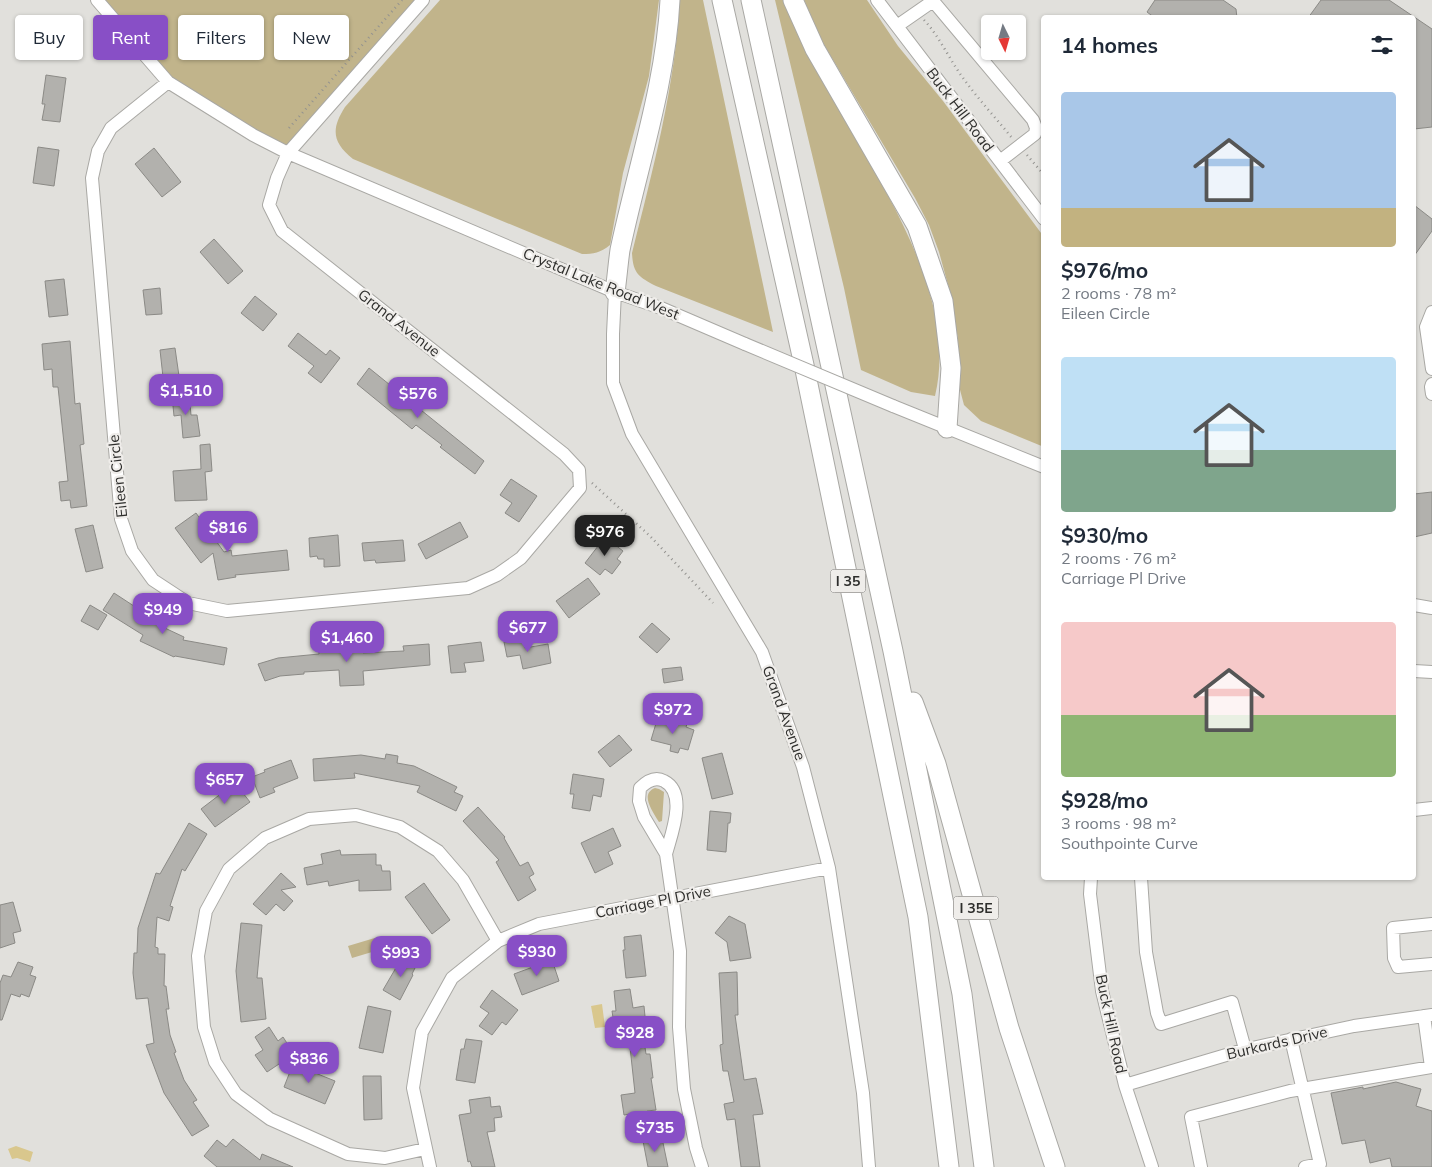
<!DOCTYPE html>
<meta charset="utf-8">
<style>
body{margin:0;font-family:Mulish,sans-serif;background:#f2f2f3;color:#1f2937;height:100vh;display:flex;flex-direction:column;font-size:19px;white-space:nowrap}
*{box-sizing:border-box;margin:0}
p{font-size:16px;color:#747a83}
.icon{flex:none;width:28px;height:28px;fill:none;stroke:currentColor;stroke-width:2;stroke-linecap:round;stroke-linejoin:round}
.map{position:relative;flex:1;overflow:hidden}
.sheet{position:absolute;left:1041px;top:15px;width:375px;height:865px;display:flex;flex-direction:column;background:#fff;border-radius:5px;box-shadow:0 1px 4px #0004}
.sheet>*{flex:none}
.guide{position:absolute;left:15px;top:15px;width:475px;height:45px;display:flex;gap:10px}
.needle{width:32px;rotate:175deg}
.controls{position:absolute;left:981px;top:15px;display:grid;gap:10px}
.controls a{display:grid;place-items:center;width:45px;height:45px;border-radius:5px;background:#fff;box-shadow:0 1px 4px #0004;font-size:25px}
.price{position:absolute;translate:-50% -42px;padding:0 11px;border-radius:10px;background:#884fc6;color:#fff;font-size:16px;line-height:32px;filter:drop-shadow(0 1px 2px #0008)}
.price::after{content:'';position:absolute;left:50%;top:30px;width:15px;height:11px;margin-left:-8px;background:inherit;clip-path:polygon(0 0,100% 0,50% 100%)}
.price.current{background:#222;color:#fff}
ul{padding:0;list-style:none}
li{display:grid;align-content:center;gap:10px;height:265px;padding:0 20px}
li span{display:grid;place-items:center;height:155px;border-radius:5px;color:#555}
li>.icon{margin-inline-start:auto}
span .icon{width:90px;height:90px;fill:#fffc;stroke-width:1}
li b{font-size:21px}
h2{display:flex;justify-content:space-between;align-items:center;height:60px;padding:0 20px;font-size:21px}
.chip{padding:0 18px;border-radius:5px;background:#fff;box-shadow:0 1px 4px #0004;font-size:18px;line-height:45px}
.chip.current{background:#884fc6;color:#fff}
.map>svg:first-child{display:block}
.green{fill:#c1b48b}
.water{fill:#d9c78d}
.building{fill:#b2b1ad;stroke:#8b8a86}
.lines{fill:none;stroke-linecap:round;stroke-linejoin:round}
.minor-casing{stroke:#a9a8a4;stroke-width:14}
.highway-casing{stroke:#a9a8a4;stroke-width:21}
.path{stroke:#93928f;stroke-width:2.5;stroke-dasharray:1 4;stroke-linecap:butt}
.minor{stroke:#fff;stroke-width:12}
.highway{stroke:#fff;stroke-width:19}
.minor-bridge-casing{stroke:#a9a8a4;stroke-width:14;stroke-linecap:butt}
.minor-bridge{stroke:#fff;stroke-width:12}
.labels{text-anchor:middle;stroke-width:4.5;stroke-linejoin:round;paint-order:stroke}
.shield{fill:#efedea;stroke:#686765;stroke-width:1}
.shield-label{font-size:14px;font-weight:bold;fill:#2e2e2c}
.street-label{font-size:15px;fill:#2e2e2c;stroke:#efedea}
</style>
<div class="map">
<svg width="1432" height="1167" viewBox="0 0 1432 1167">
<rect width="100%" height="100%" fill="#e1e0dc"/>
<path class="green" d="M 97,0 L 423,0 L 288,153 L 168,82 Z
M 440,0 L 659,0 L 649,76 L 623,173 L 610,245 C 600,253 594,254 582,254 L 353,159 C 332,142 331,129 345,107 Z
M 680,0 L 703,0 L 773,332 L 656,286 C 639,277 633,274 632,253 C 653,170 675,86 680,0 Z
M 775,0 L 783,0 C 805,49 832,94 858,141 C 899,215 956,308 935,396 L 911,392 L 861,370 L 844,288 Z
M 804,0 L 867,0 L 898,46 L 943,101 L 1044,237 L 1044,447 L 981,421 L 964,405 L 959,386 L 958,339 L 950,292 L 939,252 L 929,225 L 915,198 L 823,43 Z
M 655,788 L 659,789 L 664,792 L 662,821 L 659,822 L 657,819 C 652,810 640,794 655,788 Z
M 378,937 L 382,949 L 352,958 L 348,946 Z"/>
<path class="water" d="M 602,1004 L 605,1027 L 595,1028 L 591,1006 Z
M 16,1146 L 33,1152 L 30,1162 L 17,1158 L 12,1159 L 8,1149 Z"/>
<path class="building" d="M 1155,0 L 1223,0 L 1236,9 L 1237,18 L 1155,18 L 1147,12 Z
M 1321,0 L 1389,0 L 1432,29 L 1432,127 L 1414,129 L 1414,18 L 1308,18 Z
M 46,75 L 66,78 L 60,122 L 42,120 L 45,104 L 42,104 Z
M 38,147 L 59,150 L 54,186 L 33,183 Z
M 154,148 L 181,182 L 162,197 L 135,164 Z
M 1414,205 L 1432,219 L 1432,231 L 1414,256 Z
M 214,239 L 243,271 L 228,284 L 200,252 Z
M 64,279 L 68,315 L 49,317 L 45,281 Z
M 160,288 L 162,314 L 146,315 L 143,290 Z
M 255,296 L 277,314 L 263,331 L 241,313 Z
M 298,333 L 326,355 L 330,350 L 340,358 L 321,383 L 308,373 L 314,366 L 288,346 Z
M 70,341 L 75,404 L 80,403 L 84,444 L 80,445 L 87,506 L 71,508 L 70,500 L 61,501 L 59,482 L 68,481 L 58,387 L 53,387 L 52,369 L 44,370 L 42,344 Z
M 175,348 L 179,376 L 163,377 L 160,350 Z
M 369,368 L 484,461 L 475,474 L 440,447 L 442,445 L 416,425 L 412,429 L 357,384 Z
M 189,394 L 191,415 L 197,415 L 200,436 L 183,438 L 181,415 L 174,416 L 172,396 Z
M 210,444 L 212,471 L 205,472 L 207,500 L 175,501 L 173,471 L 201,469 L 200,445 Z
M 511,479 L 537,496 L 519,522 L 505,513 L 512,503 L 500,495 Z
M 1432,492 L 1432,533 L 1414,537 L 1414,494 Z
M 196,513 L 224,552 L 231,550 L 232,556 L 287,550 L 289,570 L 235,575 L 236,577 L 218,580 L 213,553 L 201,563 L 175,528 Z
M 460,522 L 468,537 L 426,559 L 418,544 Z
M 93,525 L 103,568 L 86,572 L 75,529 Z
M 338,535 L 340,566 L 324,567 L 324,559 L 318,559 L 317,556 L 310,557 L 309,538 Z
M 605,537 L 623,551 L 617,559 L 621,562 L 612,574 L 605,569 L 600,575 L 585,563 Z
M 403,540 L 405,561 L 376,563 L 375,560 L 364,561 L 362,543 Z
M 588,578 L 600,594 L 569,618 L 556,601 Z
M 114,593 L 140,610 L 137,615 L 184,637 L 183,640 L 227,648 L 224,665 L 175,656 L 174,657 L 140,641 L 143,635 L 103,610 Z
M 90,605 L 107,615 L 98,630 L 81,621 Z
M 652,623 L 670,639 L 657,653 L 639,637 Z
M 523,638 L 525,648 L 548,644 L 551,663 L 523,669 L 520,655 L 507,657 L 504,642 Z
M 481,642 L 484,661 L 464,663 L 466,672 L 451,673 L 448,646 Z
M 429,644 L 430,665 L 363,671 L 364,685 L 340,686 L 339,670 L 304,672 L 304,674 L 280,676 L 265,681 L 258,664 L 278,658 L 319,654 L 319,652 L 362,650 L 363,653 L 404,651 L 403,646 Z
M 681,667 L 683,680 L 664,683 L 662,669 Z
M 657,720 L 676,725 L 677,721 L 687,724 L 686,727 L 694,730 L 688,750 L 680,748 L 678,753 L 670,751 L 671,745 L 651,740 Z
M 619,735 L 632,750 L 610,767 L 598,752 Z
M 722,753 L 733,794 L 712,799 L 702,758 Z
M 386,754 L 398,756 L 397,763 L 414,766 L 457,787 L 454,792 L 463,796 L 456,811 L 417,792 L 420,786 L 354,773 L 355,778 L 314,781 L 313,759 L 361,755 L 385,759 Z
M 291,760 L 298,778 L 273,788 L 275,792 L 260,798 L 252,777 L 265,772 L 264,770 Z
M 573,774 L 604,779 L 601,797 L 593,795 L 590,811 L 572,808 L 574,794 L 570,794 Z
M 235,783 L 250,802 L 215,827 L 201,809 Z
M 478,807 L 505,837 L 504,838 L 520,866 L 528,862 L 534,874 L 529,877 L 536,890 L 518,901 L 496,862 L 499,860 L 463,821 Z
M 710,811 L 731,813 L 730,823 L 728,823 L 726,852 L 707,850 Z
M 189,823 L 207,834 L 185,871 L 182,869 L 170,906 L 173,907 L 169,921 L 157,917 L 155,947 L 158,948 L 158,954 L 165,954 L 164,986 L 166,986 L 169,1009 L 166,1009 L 170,1035 L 176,1052 L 174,1053 L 184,1080 L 197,1100 L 193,1102 L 209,1126 L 192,1136 L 164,1093 L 146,1045 L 154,1043 L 148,998 L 136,999 L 133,973 L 134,953 L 137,953 L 138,928 L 156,873 L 160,874 Z
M 613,828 L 621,846 L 608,852 L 613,864 L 595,873 L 581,843 Z
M 340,850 L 341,855 L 376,854 L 376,865 L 381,865 L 382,871 L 390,871 L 391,890 L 359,891 L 359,880 L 329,886 L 328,881 L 307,885 L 304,868 L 323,864 L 321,854 Z
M 281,873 L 296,887 L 281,890 L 293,901 L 284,911 L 276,904 L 266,915 L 253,904 Z
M 424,883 L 450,920 L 432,934 L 405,897 Z
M 13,902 L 21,931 L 13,933 L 15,943 L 0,948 L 0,905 Z
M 729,916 L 745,924 L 751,958 L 730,961 L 727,942 L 715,933 Z
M 241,923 L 262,925 L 257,978 L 262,978 L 266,1019 L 241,1022 L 236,971 Z
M 641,935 L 646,976 L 626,978 L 623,950 L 625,950 L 624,937 Z
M 407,956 L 418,962 L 412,974 L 413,975 L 400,1000 L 383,990 L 397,966 L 400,968 Z
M 552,960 L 559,981 L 522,995 L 514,974 Z
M 18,962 L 33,967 L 30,975 L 36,977 L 29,997 L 21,994 L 20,997 L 11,994 L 2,1020 L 0,1020 L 0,983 L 3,975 L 11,977 Z
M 737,972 L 738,1015 L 735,1015 L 744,1080 L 756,1078 L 763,1114 L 753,1115 L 760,1167 L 741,1167 L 735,1119 L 727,1120 L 724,1104 L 734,1102 L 728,1071 L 723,1071 L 720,1045 L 723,1044 L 719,973 Z
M 630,989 L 633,1008 L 644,1006 L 646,1027 L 642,1028 L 646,1054 L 650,1054 L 653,1078 L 651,1078 L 656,1110 L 647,1111 L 649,1123 L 632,1126 L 630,1114 L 624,1115 L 621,1095 L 635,1093 L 628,1029 L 615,1031 L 612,1011 L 616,1011 L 614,991 Z
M 492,990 L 518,1010 L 506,1025 L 502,1022 L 492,1035 L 479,1026 L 489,1013 L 480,1007 Z
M 368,1006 L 391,1011 L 383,1053 L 359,1048 Z
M 269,1027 L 278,1041 L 283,1037 L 294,1054 L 267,1072 L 255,1055 L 263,1050 L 255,1037 Z
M 466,1039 L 482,1041 L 475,1083 L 456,1080 L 461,1049 L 464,1049 Z
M 293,1064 L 335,1081 L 325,1104 L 284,1087 Z
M 363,1076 L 381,1076 L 382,1119 L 364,1120 Z
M 1396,1082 L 1421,1089 L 1416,1106 L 1432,1111 L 1432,1167 L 1392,1167 L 1390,1158 L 1370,1163 L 1365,1140 L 1342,1144 L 1331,1093 L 1363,1087 L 1363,1089 Z
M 490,1097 L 491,1107 L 500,1106 L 502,1117 L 494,1118 L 495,1131 L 487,1132 L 495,1167 L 472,1167 L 470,1161 L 468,1162 L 459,1115 L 471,1113 L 469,1100 Z
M 662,1138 L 668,1167 L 648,1167 L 643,1141 Z
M 233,1139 L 260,1160 L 262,1154 L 293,1167 L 217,1167 L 204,1156 L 217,1140 L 226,1147 Z"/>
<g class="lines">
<g class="minor-casing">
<path id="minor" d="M 97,0 L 168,82 L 253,135 L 288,153 L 615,292 L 661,308 L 745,344
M 877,0 L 1044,219
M 897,26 L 933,1 L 1033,120 L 1036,128 L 1035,134 L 1000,161
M 168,82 L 111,128 L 98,151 L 92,178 L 121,519 L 132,551 L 153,580 L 188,603 L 227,611 L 468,588 L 497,575 L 521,558 L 580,488 L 579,470 L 564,454 L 282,231 L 269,205 L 277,178 L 288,153 L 423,0
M 615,292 L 613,334 L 613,383 L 632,434 L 762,652 L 803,767 L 829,868 L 863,1093 L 869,1167
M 1432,312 L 1426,327 L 1432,369
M 1432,384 L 1431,387 L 1432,394
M 893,406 L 1044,467
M 1414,605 L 1432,608
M 1414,671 L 1432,672
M 1414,810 L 1432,808
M 666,854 C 671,835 688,793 664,781 C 655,776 646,782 640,788 L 639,801 L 644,817 L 666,854 L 680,951 L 679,1027 L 684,1089 L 696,1148 L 702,1167
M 1091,878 L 1090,894 L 1102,991 L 1125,1085 L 1152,1167
M 1141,878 L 1146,952 L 1157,1013 L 1161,1024 L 1232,1002 L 1245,1049
M 1432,924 L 1393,928 L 1394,958 L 1398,967 L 1432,964
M 1424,1016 L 1431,1067
M 1291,1039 L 1320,1164 L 1305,1167
M 1125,1085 L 1243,1050 L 1354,1026 L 1432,1015
M 425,1149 L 385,1158 L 348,1154 L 270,1119 L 236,1094 L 215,1062 L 204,1027 L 198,956 L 206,911 L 229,869 L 265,838 L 309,819 L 356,815 L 400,827 L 438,851 L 463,880 L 498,941
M 430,1167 L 413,1088 L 422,1032 L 452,978 L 498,941 L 539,924 L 829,868
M 1201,1167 L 1191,1117 L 1290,1091 L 1432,1067"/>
</g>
<g class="highway-casing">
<path id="highway" d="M 722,0 L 804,365 L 918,917 L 949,1167
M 751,0 L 893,651 L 962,994 L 984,1167
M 793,0 L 815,49 L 917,226 L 943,301 L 951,368 L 947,428
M 615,292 C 617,278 618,264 620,250 C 637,169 666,83 670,0
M 913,702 L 936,764 L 1009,1028 L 1055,1167"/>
</g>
<path class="path" d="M 924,20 C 940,37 949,59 963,78 C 978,99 996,118 1012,138
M 289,128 L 402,0
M 1027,155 L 1044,175
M 592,483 L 650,536 L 713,603"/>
<use href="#minor" class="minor"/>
<use href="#highway" class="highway"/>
<g class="minor-bridge-casing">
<path id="minor-bridge" d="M 745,344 L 893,406"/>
</g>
<use href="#minor-bridge" class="minor-bridge"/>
</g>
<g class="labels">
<g class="shield">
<rect x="830.5" y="569.5" width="35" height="23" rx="4"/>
<rect x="953.5" y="896.5" width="45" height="23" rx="4"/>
</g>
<g class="shield-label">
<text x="848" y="586">I 35</text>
<text x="976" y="913">I 35E</text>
</g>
<g class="street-label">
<text transform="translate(960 110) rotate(53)" y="5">Buck Hill Road</text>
<text transform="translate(601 284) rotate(22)" y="5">Crystal Lake Road West</text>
<text transform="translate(399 323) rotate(38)" y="5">Grand Avenue</text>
<text transform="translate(118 476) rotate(-96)" y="5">Eileen Circle</text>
<text transform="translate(784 713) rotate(70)" y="5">Grand Avenue</text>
<text transform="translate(653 902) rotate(-11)" y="5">Carriage Pl Drive</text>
<text transform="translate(1111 1024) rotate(78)" y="5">Buck Hill Road</text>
<text transform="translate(1277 1043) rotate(-13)" y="5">Burkards Drive</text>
</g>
</g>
</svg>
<div class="controls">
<a><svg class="needle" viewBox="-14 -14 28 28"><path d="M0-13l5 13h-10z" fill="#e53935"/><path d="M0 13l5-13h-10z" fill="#747a83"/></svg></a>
</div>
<b class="price" style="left:186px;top:416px">$1,510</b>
<b class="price" style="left:418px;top:419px">$576</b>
<b class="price" style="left:228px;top:553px">$816</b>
<b class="price current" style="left:605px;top:557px">$976</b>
<b class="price" style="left:163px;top:635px">$949</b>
<b class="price" style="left:528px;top:653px">$677</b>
<b class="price" style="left:347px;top:663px">$1,460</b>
<b class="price" style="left:673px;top:735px">$972</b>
<b class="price" style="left:225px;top:805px">$657</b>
<b class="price" style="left:537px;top:977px">$930</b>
<b class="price" style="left:401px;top:978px">$993</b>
<b class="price" style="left:635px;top:1058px">$928</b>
<b class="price" style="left:309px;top:1084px">$836</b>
<b class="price" style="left:655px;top:1153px">$735</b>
<div class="guide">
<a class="chip">Buy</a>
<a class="chip current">Rent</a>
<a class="chip">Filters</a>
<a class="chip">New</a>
</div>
<section class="sheet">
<h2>14 homes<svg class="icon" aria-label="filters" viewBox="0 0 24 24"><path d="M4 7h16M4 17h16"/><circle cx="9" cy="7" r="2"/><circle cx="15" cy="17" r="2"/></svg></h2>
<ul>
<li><span style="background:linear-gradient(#a9c7e8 75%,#c2b280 0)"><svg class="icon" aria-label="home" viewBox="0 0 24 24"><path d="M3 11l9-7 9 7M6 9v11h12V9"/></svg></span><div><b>$976/mo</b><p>2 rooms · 78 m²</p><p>Eileen Circle</p></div></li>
<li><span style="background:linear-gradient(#bfe0f5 60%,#7fa58c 0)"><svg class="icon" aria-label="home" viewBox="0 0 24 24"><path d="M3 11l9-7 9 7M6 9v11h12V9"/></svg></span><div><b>$930/mo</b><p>2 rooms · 76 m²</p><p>Carriage Pl Drive</p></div></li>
<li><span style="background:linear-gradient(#f6c9c9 60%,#8fb573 0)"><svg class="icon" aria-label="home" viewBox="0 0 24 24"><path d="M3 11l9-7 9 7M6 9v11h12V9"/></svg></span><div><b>$928/mo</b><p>3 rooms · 98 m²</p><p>Southpointe Curve</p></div></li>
</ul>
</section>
</div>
